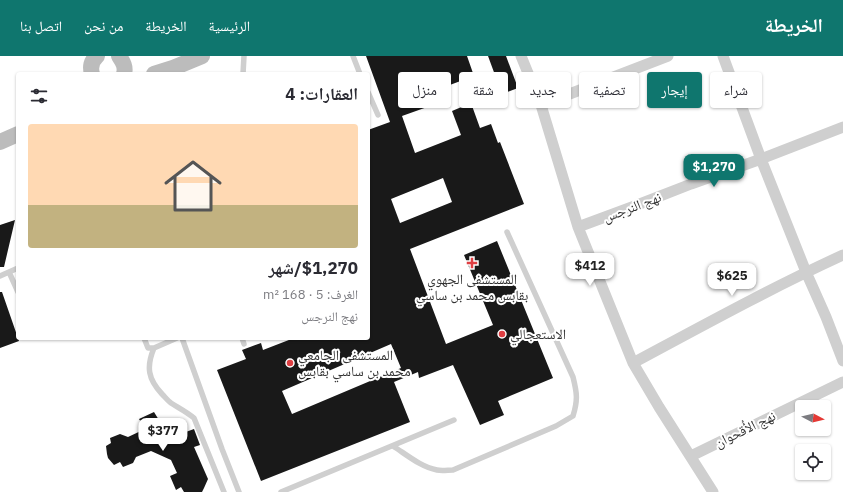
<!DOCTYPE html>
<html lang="ar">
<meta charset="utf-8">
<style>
body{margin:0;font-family:"IBM Plex Sans","Noto Naskh Arabic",sans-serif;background:#f7f7f7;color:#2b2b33;direction:rtl;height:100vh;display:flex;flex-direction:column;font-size:15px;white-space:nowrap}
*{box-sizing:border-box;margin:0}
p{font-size:13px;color:#7c7c81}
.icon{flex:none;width:22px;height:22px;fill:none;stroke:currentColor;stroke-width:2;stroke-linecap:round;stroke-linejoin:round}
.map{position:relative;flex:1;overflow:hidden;direction:ltr}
.side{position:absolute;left:16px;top:16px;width:354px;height:268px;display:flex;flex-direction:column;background:#fff;border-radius:4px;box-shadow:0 1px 3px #0004;direction:rtl}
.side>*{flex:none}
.banner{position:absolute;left:382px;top:16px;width:380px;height:36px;direction:rtl;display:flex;gap:8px}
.needle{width:26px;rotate:97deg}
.tools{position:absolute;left:795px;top:344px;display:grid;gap:8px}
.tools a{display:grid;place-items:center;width:36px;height:36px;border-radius:4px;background:#fff;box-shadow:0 1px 3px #0004;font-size:20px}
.price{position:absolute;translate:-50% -34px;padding:0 9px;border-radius:8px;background:#fff;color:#222;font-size:13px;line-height:26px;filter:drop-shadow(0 1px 2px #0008)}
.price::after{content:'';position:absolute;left:50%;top:24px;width:12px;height:9px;margin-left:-6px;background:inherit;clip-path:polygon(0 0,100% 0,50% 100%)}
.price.current{background:#0f766e;color:#fff}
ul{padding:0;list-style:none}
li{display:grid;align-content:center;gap:8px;height:212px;padding:0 12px}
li+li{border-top:1px solid #e1e1e2}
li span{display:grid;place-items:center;height:124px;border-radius:4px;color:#555}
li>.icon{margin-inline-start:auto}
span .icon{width:72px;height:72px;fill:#fffc;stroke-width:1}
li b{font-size:17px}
h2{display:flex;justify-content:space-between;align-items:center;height:48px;padding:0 12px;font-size:17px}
.pill{padding:0 14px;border-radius:4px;background:#fff;box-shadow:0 1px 3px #0004;font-size:14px;line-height:36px}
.pill.current{background:#0f766e;color:#fff}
header{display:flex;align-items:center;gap:24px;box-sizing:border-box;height:56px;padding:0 20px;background:#0f766e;color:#fff}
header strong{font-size:19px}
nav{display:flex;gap:22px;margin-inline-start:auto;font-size:14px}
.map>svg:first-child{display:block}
.building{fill:#191919;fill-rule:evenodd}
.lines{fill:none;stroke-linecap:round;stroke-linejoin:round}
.lane{stroke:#cfcfcf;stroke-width:5.5}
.street{stroke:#cfcfcf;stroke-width:11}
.secondary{stroke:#bcbcbc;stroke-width:16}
.poi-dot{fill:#df3f43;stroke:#fff;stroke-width:1.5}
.labels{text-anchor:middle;stroke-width:4;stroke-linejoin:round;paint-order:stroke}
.street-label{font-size:14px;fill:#323232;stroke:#fff}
.poi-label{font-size:14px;fill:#323232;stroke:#fff;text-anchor:start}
</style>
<header>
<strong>الخريطة</strong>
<nav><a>الرئيسية</a><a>الخريطة</a><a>من نحن</a><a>اتصل بنا</a></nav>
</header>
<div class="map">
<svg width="843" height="436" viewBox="0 0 843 436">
<rect width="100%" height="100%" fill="#fff"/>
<path class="building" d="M 366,0 L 467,0 L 474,20 L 439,33 L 444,45 L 402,60 L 415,97 L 461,79 L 452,55 L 471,47 L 480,72 L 491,68 L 498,87 L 500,86 L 524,148 L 410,193 L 446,288 L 493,269 L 464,199 L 497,185 L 553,322 L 498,345 L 504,359 L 480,369 L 453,309 L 419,322 L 418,316 L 394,326 L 410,366 L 261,425 L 217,314 L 246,303 L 242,294 L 261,287 L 263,294 L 294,282 L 368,282 L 368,74 L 390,66 ZM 443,122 L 452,146 L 400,167 L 391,143 ZM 391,288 L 401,312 L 292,358 L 282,335 Z
M 488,0 L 506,0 L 518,32 L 502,38 Z
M 15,164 L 4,211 L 0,211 L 0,169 Z
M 0,236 L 2,236 L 19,285 L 0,292 Z
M 154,356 L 162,369 L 167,369 L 177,372 L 183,377 L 194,373 L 200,389 L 194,391 L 208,423 L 204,432 L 202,436 L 184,436 L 181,431 L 176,434 L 170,420 L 177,417 L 171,404 L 151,395 L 136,401 L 133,407 L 123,411 L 120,406 L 114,409 L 108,402 L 107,398 L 106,390 L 111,387 L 110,382 L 120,378 L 128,381 L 145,373 L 139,363 Z"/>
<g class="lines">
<path class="lane" d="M 353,0 L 360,18
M 243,18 L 244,0
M 368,36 L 378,59
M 9,216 L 18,236
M 0,220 L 18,212
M 144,282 L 148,292 L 154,292 L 177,282
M 182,282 L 222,393 L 239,436
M 242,282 L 244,288
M 154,292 C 146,311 148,323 162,338 C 165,341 167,344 171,347 C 179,352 187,356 194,362 L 224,436
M 393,390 C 407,399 421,411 437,414 C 442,415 448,414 453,414 L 556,370 L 573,360 C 578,344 577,337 573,321 L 507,176
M 281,436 L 454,364"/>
<path class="street" d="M 521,0 L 541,49 L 578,171 L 633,307 L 659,351 L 713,436
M 723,0 L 761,103 L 806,216 L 826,261 L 843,305
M 541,49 L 668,0
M 578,171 L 632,151 L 691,128 L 761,103 L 843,71
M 633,307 C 702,270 771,232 843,199
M 691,400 L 843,326"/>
<path class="secondary" d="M 119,0 C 123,6 126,11 124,18
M 92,18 C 90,11 91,5 97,0
M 154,18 L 173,12 L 202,0
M 0,86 L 18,78"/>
</g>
<g class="poi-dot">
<path d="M470 201h4v4h4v4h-4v4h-4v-4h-4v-4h4z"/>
<circle cx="502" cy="278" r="4"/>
<circle cx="290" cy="307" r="4"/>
</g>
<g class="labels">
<g class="street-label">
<text transform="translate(632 151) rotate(-21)" y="5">نهج النرجس</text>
<text transform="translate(745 373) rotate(-26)" y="5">نهج الأُقحوان</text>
</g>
<g class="poi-label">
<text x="472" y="228" text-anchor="middle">المستشفى الجهوي<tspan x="472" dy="16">بقابس محمد بن ساسي</tspan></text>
<text x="510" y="283">الاستعجالي</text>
<text x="298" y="304">المستشفى الجامعي<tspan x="298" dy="16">محمد بن ساسي بقابس</tspan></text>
</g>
</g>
</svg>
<div class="tools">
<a><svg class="needle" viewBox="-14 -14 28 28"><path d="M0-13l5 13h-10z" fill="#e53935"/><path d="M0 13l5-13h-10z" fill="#7c7c81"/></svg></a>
<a><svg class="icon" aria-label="locate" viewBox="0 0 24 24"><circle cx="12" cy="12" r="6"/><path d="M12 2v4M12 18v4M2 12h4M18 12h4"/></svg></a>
</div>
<b class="price current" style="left:714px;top:132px">$1,270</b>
<b class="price" style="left:590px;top:231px">$412</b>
<b class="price" style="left:732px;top:241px">$625</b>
<b class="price" style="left:163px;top:396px">$377</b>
<div class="banner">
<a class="pill">شراء</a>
<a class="pill current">إيجار</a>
<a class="pill">تصفية</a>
<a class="pill">جديد</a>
<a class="pill">شقة</a>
<a class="pill">منزل</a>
</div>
<section class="side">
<h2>العقارات: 4<svg class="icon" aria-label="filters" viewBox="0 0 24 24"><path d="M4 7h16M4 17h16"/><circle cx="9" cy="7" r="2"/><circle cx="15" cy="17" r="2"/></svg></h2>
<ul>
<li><span style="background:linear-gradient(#ffd9b3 65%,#c2b280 0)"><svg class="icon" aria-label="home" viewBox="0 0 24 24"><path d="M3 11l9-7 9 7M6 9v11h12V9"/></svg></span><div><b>$1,270/شهر</b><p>الغرف: 5 · 168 m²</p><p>نهج النرجس</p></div></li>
</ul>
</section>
</div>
